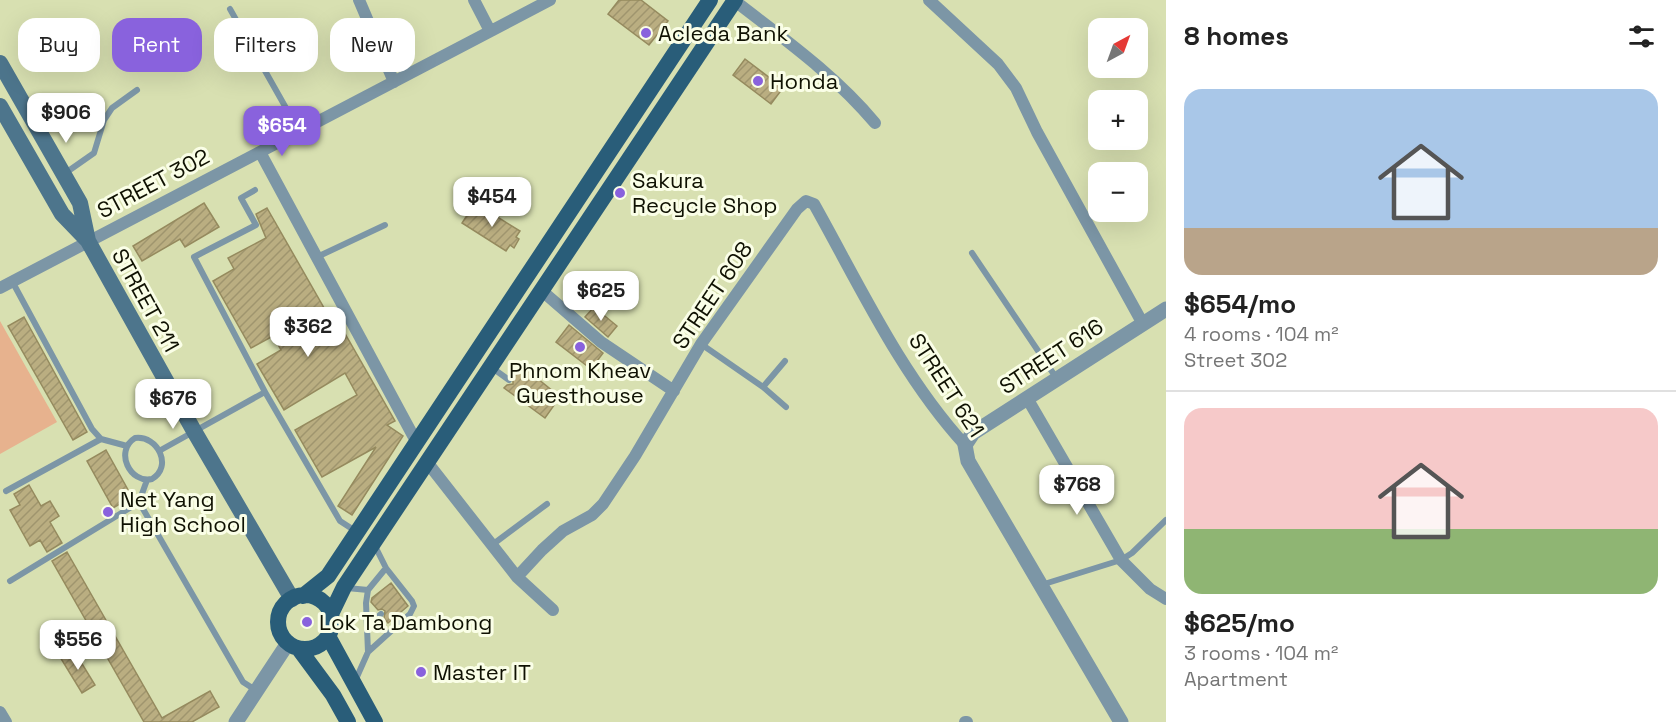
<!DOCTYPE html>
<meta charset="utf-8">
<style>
body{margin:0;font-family:"Space Grotesk",sans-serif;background:#f2f2f2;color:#222;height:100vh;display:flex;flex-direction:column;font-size:22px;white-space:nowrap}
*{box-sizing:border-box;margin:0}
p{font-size:20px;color:#767676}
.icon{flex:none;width:33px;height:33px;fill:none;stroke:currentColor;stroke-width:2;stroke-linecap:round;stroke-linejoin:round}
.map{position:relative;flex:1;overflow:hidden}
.details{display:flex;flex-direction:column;background:#fff;width:510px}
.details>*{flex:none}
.guide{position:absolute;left:18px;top:18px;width:570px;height:54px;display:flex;gap:12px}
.needle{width:39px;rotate:41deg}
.tools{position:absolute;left:1088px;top:18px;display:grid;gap:12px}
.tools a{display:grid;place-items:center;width:60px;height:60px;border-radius:12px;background:#fff;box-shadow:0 6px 24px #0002;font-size:30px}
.price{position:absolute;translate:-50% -51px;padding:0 14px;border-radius:12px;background:#fff;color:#222;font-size:20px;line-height:39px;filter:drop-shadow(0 2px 3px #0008)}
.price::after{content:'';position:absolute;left:50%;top:36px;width:18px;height:14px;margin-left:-9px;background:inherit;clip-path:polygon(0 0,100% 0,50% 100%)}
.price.active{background:#8962dd;color:#fff}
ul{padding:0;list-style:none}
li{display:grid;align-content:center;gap:12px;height:318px;padding:0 18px}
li+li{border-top:2px solid #e0e0e0}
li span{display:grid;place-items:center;height:186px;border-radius:18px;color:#555}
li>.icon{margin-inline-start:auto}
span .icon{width:108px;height:108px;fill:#fffc;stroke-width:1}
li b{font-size:26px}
h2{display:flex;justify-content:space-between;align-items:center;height:72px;padding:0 18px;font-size:26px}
.pill{padding:0 21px;border-radius:18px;background:#fff;box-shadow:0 6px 24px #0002;font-size:21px;line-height:54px}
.pill.active{background:#8962dd;color:#fff}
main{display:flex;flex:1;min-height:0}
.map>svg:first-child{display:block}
.park{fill:#e7b28e}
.building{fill:url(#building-hatch);stroke:#958a5e;stroke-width:1.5}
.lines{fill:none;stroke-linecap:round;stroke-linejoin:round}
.service{stroke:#7c96a6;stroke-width:6}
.minor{stroke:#7c96a6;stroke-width:12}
.tertiary{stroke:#7c96a6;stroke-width:15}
.secondary{stroke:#4d758c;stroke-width:16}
.primary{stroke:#295d79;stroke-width:16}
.poi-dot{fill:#8962dd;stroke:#fafee7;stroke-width:2}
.labels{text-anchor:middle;stroke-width:6;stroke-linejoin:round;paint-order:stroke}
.poi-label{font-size:22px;fill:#0f1102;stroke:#fafee7;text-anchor:start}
.street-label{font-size:22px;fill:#0f1102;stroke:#fafee7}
</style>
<main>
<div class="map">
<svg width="1166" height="722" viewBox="0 0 1166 722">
<defs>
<pattern id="building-hatch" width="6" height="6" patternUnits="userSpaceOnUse" patternTransform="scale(1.5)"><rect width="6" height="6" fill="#baae81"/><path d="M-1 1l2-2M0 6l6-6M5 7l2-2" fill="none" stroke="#9f956e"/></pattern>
</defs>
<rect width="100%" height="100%" fill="#d8e0b1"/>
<path class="park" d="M 0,321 L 57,422 L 0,454 Z"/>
<path class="building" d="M 619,0 L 641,0 L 668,21 L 649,45 L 608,14 Z
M 745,59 L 783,88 L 771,104 L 733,75 Z
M 204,203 L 219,227 L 185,247 L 180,239 L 142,261 L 133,246 Z
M 475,203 L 520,231 L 516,237 L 519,239 L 514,248 L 510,245 L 506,251 L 462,223 Z
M 267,208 L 327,313 L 332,311 L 395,421 L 387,425 L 403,436 L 352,515 L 338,506 L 376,447 L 322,477 L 295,430 L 357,395 L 345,373 L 284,410 L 257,364 L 281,350 L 273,336 L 251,348 L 213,281 L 234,269 L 228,258 L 266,238 L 256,214 Z
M 594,307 L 617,326 L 608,337 L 585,317 Z
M 24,317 L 87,432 L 73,440 L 8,326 Z
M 569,325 L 603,353 L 591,369 L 556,342 Z
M 521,365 L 560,397 L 545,418 L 504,388 L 507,385 L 513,384 L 513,376 Z
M 106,450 L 132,497 L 113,508 L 87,461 Z
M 29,485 L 41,506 L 50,501 L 59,516 L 50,522 L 62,543 L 47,552 L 40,540 L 30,546 L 10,510 L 20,505 L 14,494 Z
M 67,552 L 162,718 L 210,691 L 219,707 L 192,722 L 144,722 L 52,561 Z
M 391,583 L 408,606 L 388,623 L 384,618 L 385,611 L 382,609 L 378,610 L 371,602 L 372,598 Z
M 73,649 L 95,685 L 82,693 L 60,657 Z"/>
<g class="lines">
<path class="service" d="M 230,9 L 299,131
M 64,174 L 94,153 L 104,120 L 112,108 L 137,90
M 972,253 L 1057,379
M 317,257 L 385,225
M 12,281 L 92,429 L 101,439 L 127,446
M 701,344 L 763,387 L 785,361
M 491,367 L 509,380
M 763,387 L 786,407
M 265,392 L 340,521 L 357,532
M 135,438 C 158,435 173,467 152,479 C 130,484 114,451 135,438 Z
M 159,451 L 265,392 L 194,257 L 256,225 L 241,198 L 255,190
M 6,491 L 101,439
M 139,502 L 243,682 L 257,691
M 492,545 L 547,504
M 10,581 L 133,506 L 139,502 L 147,480
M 1041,585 L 1121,560 L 1132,553 L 1166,520
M 347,588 L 368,590
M 367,626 L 381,614
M 368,652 L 366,603 L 368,590 L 386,568
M 356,679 L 368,652 L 410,614 L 414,606 L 412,601 L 386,568 L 374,544"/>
<path class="minor" d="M 359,0 L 394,82
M 474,0 L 490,31
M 929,0 L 998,64 L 1016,88 L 1037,132 L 1143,324
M 735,1 C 784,39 835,75 875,123
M 260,152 L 417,443
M 0,288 L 550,0
M 541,290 L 601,342 L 674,391
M 1027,398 L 1121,560 L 1150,589 L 1166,599
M 427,462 L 517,577 L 553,610
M 517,577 L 542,550 L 563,531 L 592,515 L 603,504 L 635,456 L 701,344 L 797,209 L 806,201 L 814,204 C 860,286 901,375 965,445
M 0,712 L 6,722
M 965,722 L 967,722"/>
<path class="tertiary" d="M 236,722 L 288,643
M 1121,722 L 968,461 L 965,445 L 973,433 L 1166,309"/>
<path class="secondary" d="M 0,63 L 80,203 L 88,241
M 0,106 L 62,214 L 88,241 L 194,431 L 292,599"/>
<path class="primary" d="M278 622a27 27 0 1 1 54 0a27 27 0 1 1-54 0Z
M 303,596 L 328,576 L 710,0
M 331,614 L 344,587 L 735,0
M 328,636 L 375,722
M 299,649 L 333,695 L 348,722"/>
</g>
<g class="poi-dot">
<circle cx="646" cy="33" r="6"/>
<circle cx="758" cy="81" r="6"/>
<circle cx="620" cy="193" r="6"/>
<circle cx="580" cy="347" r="6"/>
<circle cx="108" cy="512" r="6"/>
<circle cx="307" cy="622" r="6"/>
<circle cx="421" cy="672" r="6"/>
</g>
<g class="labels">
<g class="poi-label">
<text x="658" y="41">Acleda Bank</text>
<text x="770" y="89">Honda</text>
<text x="632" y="188">Sakura<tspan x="632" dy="25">Recycle Shop</tspan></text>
<text x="580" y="378" text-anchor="middle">Phnom Kheav<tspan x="580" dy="25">Guesthouse</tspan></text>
<text x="120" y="507">Net Yang<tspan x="120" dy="25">High School</tspan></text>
<text x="319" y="630">Lok Ta Dambong</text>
<text x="433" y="680">Master IT</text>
</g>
<g class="street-label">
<text transform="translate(153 183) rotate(-28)" y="8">STREET 302</text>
<text transform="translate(712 295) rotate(-56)" y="8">STREET 608</text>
<text transform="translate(146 300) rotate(61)" y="8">STREET 211</text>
<text transform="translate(1051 356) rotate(-33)" y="8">STREET 616</text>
<text transform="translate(947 385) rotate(57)" y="8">STREET 621</text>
</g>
</g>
</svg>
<div class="tools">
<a><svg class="needle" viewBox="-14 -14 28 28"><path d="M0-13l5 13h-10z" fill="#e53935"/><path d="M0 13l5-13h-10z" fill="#767676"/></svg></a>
<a>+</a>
<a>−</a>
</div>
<b class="price" style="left:66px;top:144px">$906</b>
<b class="price active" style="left:282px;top:157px">$654</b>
<b class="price" style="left:492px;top:228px">$454</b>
<b class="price" style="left:601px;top:322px">$625</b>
<b class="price" style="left:308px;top:358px">$362</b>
<b class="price" style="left:173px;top:430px">$676</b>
<b class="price" style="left:1077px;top:516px">$768</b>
<b class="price" style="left:78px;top:671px">$556</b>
<div class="guide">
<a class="pill">Buy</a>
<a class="pill active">Rent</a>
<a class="pill">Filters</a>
<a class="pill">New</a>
</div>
</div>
<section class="details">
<h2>8 homes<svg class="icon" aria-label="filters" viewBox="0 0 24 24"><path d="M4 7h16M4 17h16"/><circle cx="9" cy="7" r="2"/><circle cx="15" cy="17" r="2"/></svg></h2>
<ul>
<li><span style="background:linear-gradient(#a9c7e8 75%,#b9a48a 0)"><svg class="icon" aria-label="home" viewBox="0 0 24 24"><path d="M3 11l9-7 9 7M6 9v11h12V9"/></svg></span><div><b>$654/mo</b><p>4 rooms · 104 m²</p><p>Street 302</p></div></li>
<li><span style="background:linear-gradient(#f6c9c9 65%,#8fb573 0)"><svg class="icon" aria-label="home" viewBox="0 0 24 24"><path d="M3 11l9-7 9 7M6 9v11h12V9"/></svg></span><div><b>$625/mo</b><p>3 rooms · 104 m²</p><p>Apartment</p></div></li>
</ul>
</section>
</main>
